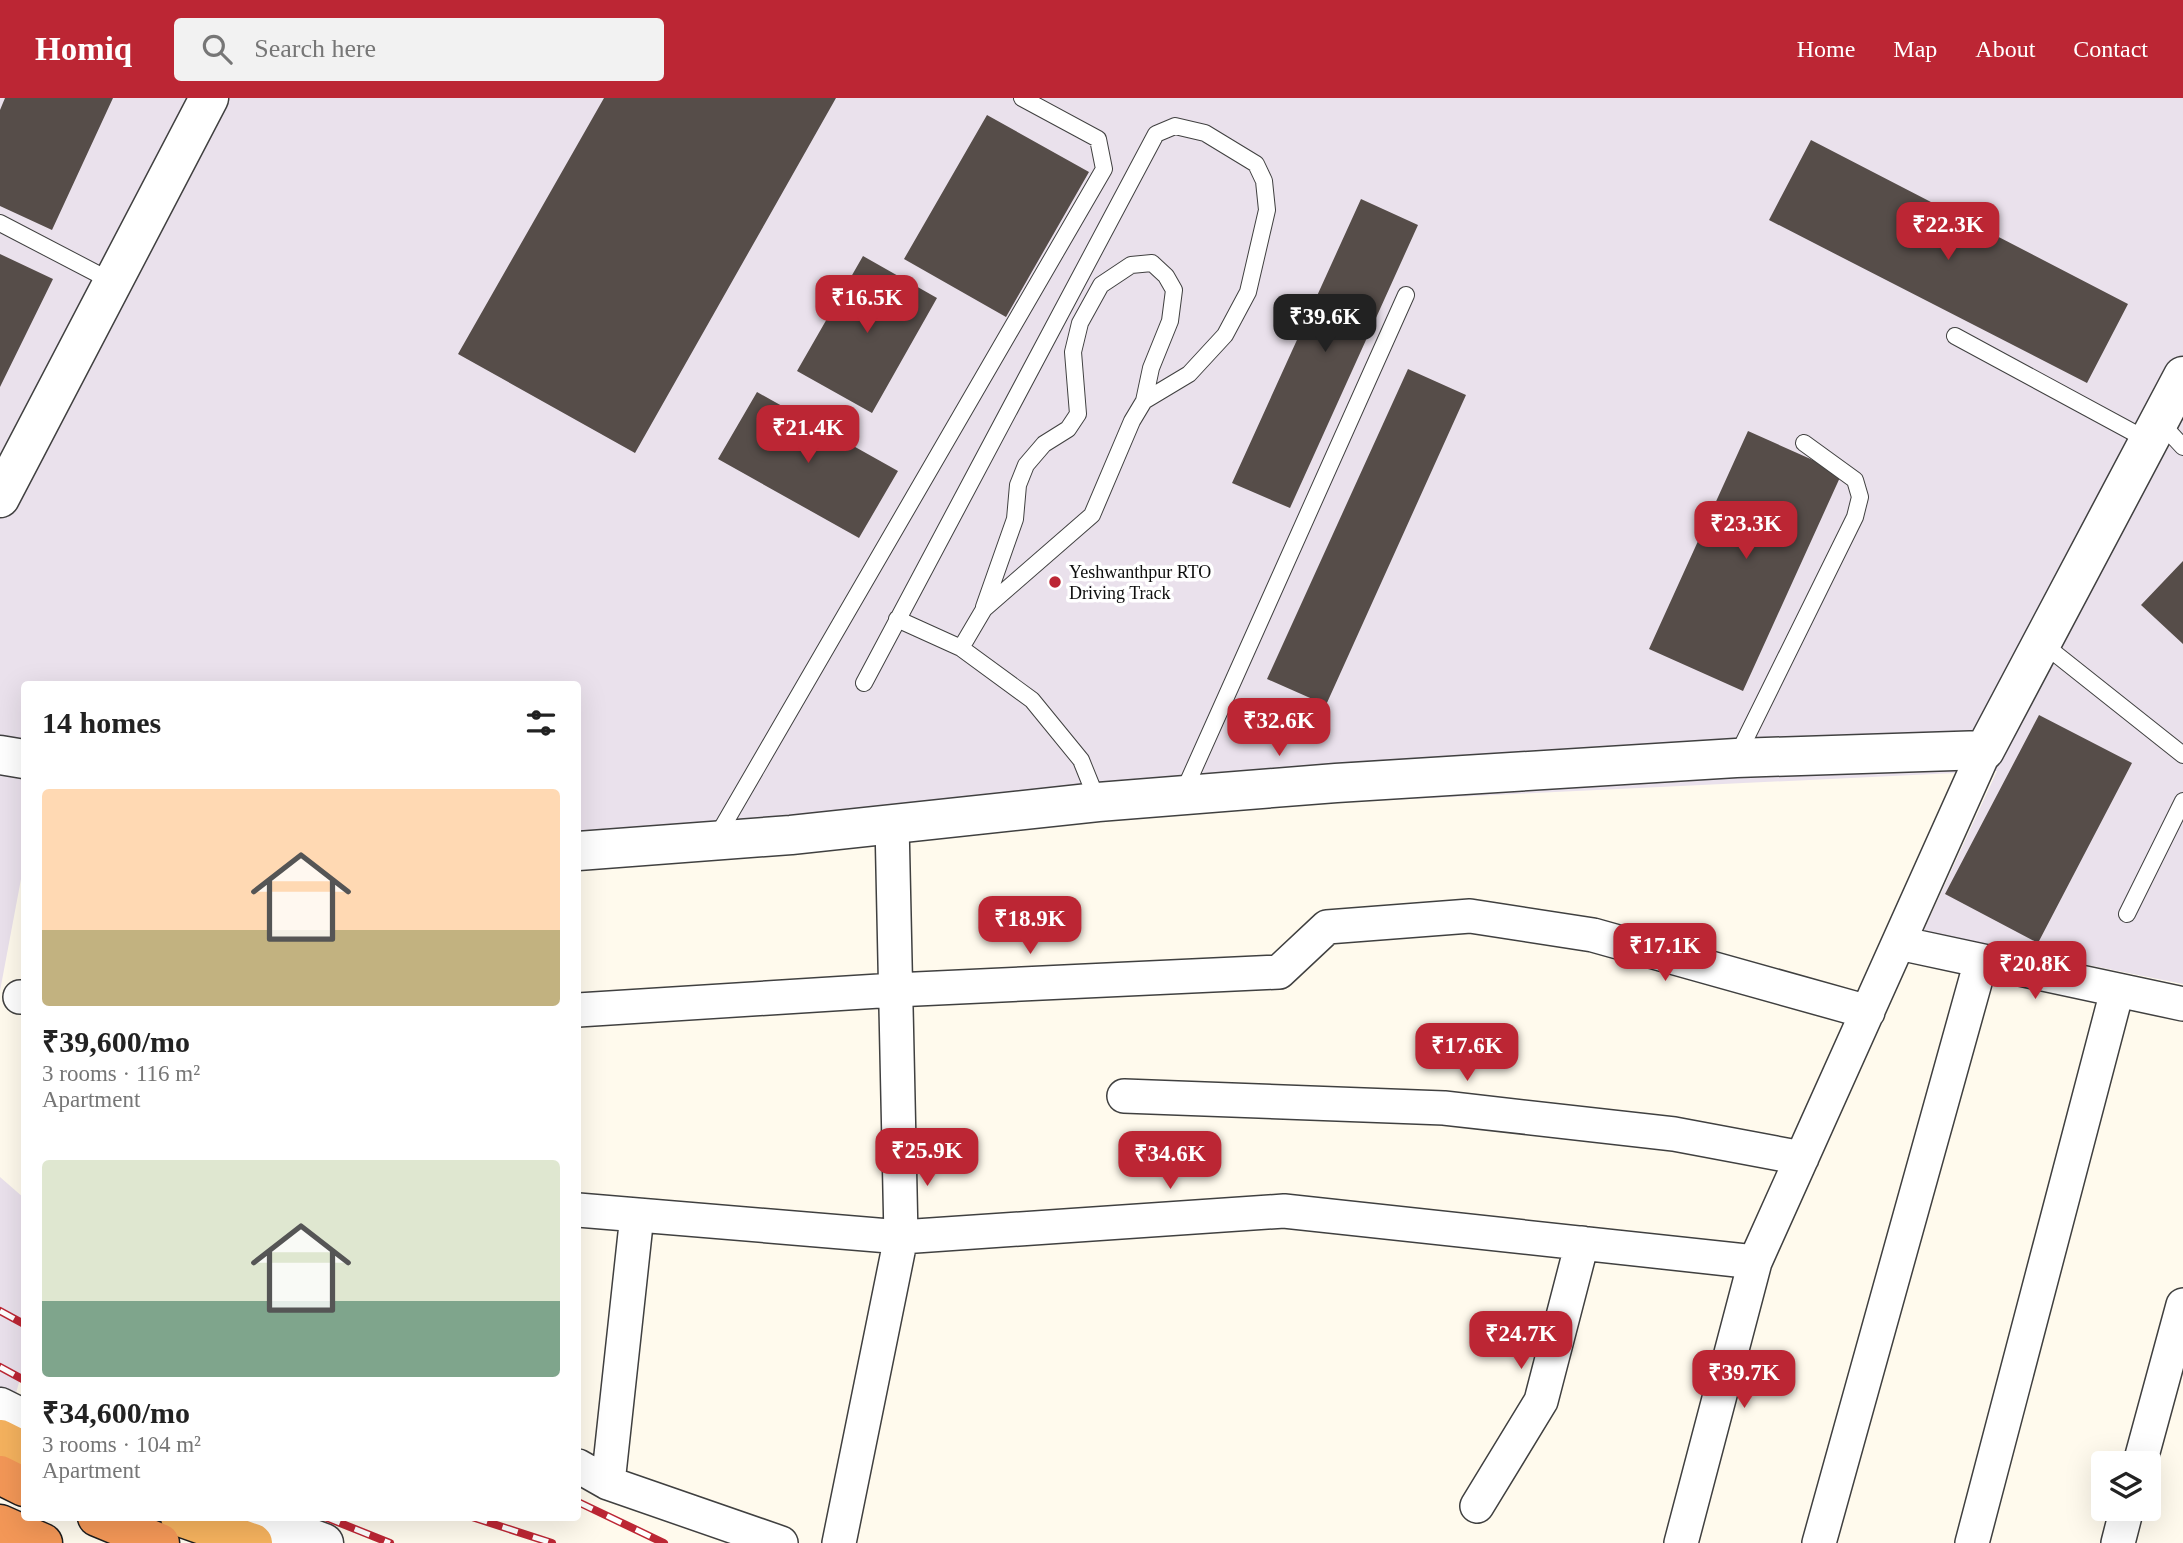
<!DOCTYPE html>
<meta charset="utf-8">
<style>
body{margin:0;font-family:"Times New Roman",serif;background:#f2f2f2;color:#222;height:100vh;display:flex;flex-direction:column;font-size:26px;white-space:nowrap}
*{box-sizing:border-box;margin:0}
p{font-size:23px;color:#767676}
.icon{flex:none;width:38px;height:38px;fill:none;stroke:currentColor;stroke-width:2;stroke-linecap:round;stroke-linejoin:round}
.map{position:relative;flex:1;overflow:hidden}
.sheet{position:absolute;left:21px;top:583px;width:560px;height:840px;display:flex;flex-direction:column;background:#fff;border-radius:7px;box-shadow:0 7px 28px #0002}
.sheet>*{flex:none}
.buttons{position:absolute;left:2091px;top:1353px;display:grid;gap:14px}
.buttons a{display:grid;place-items:center;width:70px;height:70px;border-radius:7px;background:#fff;box-shadow:0 7px 28px #0002;font-size:35px}
.price{position:absolute;translate:-50% -60px;padding:0 16px;border-radius:14px;background:#bc2634;color:#fff;font-size:23px;line-height:46px;filter:drop-shadow(0 2px 4px #0008)}
.price::after{content:'';position:absolute;left:50%;top:42px;width:21px;height:16px;margin-left:-10px;background:inherit;clip-path:polygon(0 0,100% 0,50% 100%)}
.price.selected{background:#222;color:#fff}
ul{padding:0;list-style:none}
li{display:grid;align-content:center;gap:14px;height:371px;padding:0 21px}
li span{display:grid;place-items:center;height:217px;border-radius:7px;color:#555}
li>.icon{margin-inline-start:auto}
span .icon{width:126px;height:126px;fill:#fffc;stroke-width:1}
li b{font-size:30px}
h2{display:flex;justify-content:space-between;align-items:center;height:84px;padding:0 21px;font-size:30px}
header{display:flex;align-items:center;gap:42px;box-sizing:border-box;height:98px;padding:0 35px;background:#bc2634;color:#fff}
header strong{font-size:33px}
nav{display:flex;gap:38px;margin-inline-start:auto;font-size:24px}
.search{width:490px;height:63px;background:#f2f2f2;display:flex;align-items:center;gap:18px;box-sizing:border-box;padding:0 24px;border-radius:7px;color:#767676;font-size:26px}
.map>svg:first-child{display:block}
.industrial{fill:#eae1ec}
.building{fill:#564d49}
.lines{fill:none;stroke-linecap:round;stroke-linejoin:round}
.service-casing{stroke:#404040;stroke-width:18}
.minor-casing{stroke:#404040;stroke-width:36}
.tertiary-casing{stroke:#404040;stroke-width:41}
.trunk-casing{stroke:#1e1e1e;stroke-width:41}
.motorway-casing{stroke:#1e1e1e;stroke-width:41}
.service{stroke:#fff;stroke-width:16}
.minor{stroke:#fff;stroke-width:33}
.tertiary{stroke:#fff;stroke-width:38}
.trunk{stroke:#f5b25e;stroke-width:38}
.motorway{stroke:#f39757;stroke-width:38}
.rail-casing{stroke:#bc2634;stroke-width:8}
.rail{stroke:#fff;stroke-width:5;stroke-dasharray:16;stroke-linecap:butt}
.poi-dot{fill:#bc2634;stroke:#fff;stroke-width:2.5}
.labels{text-anchor:middle;stroke-width:7;stroke-linejoin:round;paint-order:stroke}
.poi-label{font-size:18px;fill:#0d0d0d;stroke:#fff;text-anchor:start}
</style>
<header>
<strong>Homiq</strong>
<div class="search"><svg class="icon" aria-label="search" viewBox="0 0 24 24"><circle cx="10" cy="10" r="6"/><path d="M15 15l6 6"/></svg>Search here</div>
<nav><a>Home</a><a>Map</a><a>About</a><a>Contact</a></nav>
</header>
<div class="map">
<svg width="2183" height="1445" viewBox="0 0 2183 1445">
<rect width="100%" height="100%" fill="#fffaed"/>
<path class="industrial" d="M 0,0 L 2183,0 L 2183,886 L 1923,834 L 1997,673 L 589,740 L 578,738 L 578,586 L 24,586 L 24,765 L 0,893 Z
M 0,1079 L 24,1100 L 24,1267 L 0,1351 Z"/>
<path class="building" d="M 5,0 L 113,0 L 52,132 L 0,108 L 0,12 Z
M 604,0 L 836,0 L 635,355 L 458,256 Z
M 987,17 L 1089,74 L 1006,219 L 904,161 Z
M 1811,42 L 2128,206 L 2087,285 L 1769,122 Z
M 1361,101 L 1418,127 L 1290,410 L 1232,385 Z
M 0,156 L 53,181 L 0,289 Z
M 863,158 L 937,200 L 872,315 L 797,273 Z
M 1408,271 L 1466,297 L 1326,607 L 1267,581 Z
M 757,294 L 898,373 L 859,440 L 718,361 Z
M 1748,333 L 1842,375 L 1743,593 L 1649,551 Z
M 2183,463 L 2183,546 L 2141,507 Z
M 2039,617 L 2132,665 L 2038,845 L 1945,796 Z"/>
<g class="lines">
<g class="service-casing">
<path id="service" d="M 0,125 L 113,184
M 1955,238 L 2149,343
M 2159,323 L 2183,349
M 984,509 L 1015,421 L 1018,387 L 1026,367 L 1044,346 L 1068,331 L 1078,316 L 1073,254 L 1080,225 L 1101,187 L 1131,167 L 1152,165 L 1166,178 L 1174,192 L 1170,223 L 1151,270 L 1144,303
M 897,521 L 961,550 L 1032,602 L 1081,662 L 1098,704
M 2042,545 L 2183,657
M 864,585 L 1156,36 L 1175,28 L 1205,35 L 1256,66 L 1264,83 L 1267,112 L 1248,194 L 1225,237 L 1189,276 L 1144,303 L 1132,323 L 1092,417 L 984,511 L 961,550
M 1737,658 L 1855,419 L 1860,399 L 1855,382 L 1804,345
M 1183,695 L 1406,197
M 716,740 L 1104,71 L 1098,41 L 1022,0
M 2127,816 L 2183,703"/>
</g>
<g class="minor-casing">
<path id="minor" d="M 1899,845 L 2183,906
M 20,899 L 24,899
M 578,912 L 895,892 L 1279,874 L 1327,829 L 1470,818 L 1593,837 L 1868,914
M 1124,998 L 1444,1010 L 1674,1036 L 1802,1060
M 578,1112 L 901,1139 L 1284,1113 L 1755,1164
M 2140,1365 L 2183,1207
M 578,1368 L 608,1385 L 781,1445
M 608,1385 L 637,1117
M 1477,1408 L 1541,1303 L 1582,1145
M 839,1445 L 901,1139 L 892,725
M 1681,1445 L 1755,1164 L 1985,652
M 1819,1445 L 1981,863
M 1972,1445 L 2117,893
M 2118,1445 L 2127,1410"/>
</g>
<g class="tertiary-casing">
<path id="tertiary" d="M 0,400 L 209,0
M 0,657 L 24,661
M 578,753 L 791,737 L 1098,704 L 1336,685 L 1736,660 L 1985,652 L 2183,278
M 0,1309 L 24,1321
M 255,1419 L 324,1445"/>
</g>
<g class="trunk-casing">
<path id="trunk" d="M 0,1341 L 24,1353
M 180,1419 L 253,1445"/>
</g>
<g class="motorway-casing">
<path id="motorway" d="M 0,1377 L 24,1389
M 97,1419 L 160,1445
M 0,1426 L 43,1445"/>
</g>
<use href="#service" class="service"/>
<use href="#minor" class="minor"/>
<use href="#tertiary" class="tertiary"/>
<use href="#trunk" class="trunk"/>
<use href="#motorway" class="motorway"/>
<g class="rail-casing">
<path id="rail" d="M 0,1213 L 24,1226
M 0,1269 L 24,1282
M 578,1404 L 664,1445
M 325,1419 L 390,1445
M 472,1419 L 552,1445"/>
</g>
<use href="#rail" class="rail"/>
</g>
<circle class="poi-dot" cx="1055" cy="484" r="7"/>
<g class="labels">
<g class="poi-label">
<text x="1069" y="480">Yeshwanthpur RTO<tspan x="1069" dy="21">Driving Track</tspan></text>
</g>
</g>
</svg>
<div class="buttons">
<a><svg class="icon" aria-label="layers" viewBox="0 0 24 24"><path d="M12 4l9 5-9 5-9-5zM3 14l9 5 9-5"/></svg></a>
</div>
<b class="price" style="left:1948px;top:164px">₹22.3K</b>
<b class="price" style="left:867px;top:237px">₹16.5K</b>
<b class="price selected" style="left:1325px;top:256px">₹39.6K</b>
<b class="price" style="left:808px;top:367px">₹21.4K</b>
<b class="price" style="left:1746px;top:463px">₹23.3K</b>
<b class="price" style="left:1279px;top:660px">₹32.6K</b>
<b class="price" style="left:1030px;top:858px">₹18.9K</b>
<b class="price" style="left:1665px;top:885px">₹17.1K</b>
<b class="price" style="left:2035px;top:903px">₹20.8K</b>
<b class="price" style="left:1467px;top:985px">₹17.6K</b>
<b class="price" style="left:927px;top:1090px">₹25.9K</b>
<b class="price" style="left:1170px;top:1093px">₹34.6K</b>
<b class="price" style="left:1521px;top:1273px">₹24.7K</b>
<b class="price" style="left:1744px;top:1312px">₹39.7K</b>
<section class="sheet">
<h2>14 homes<svg class="icon" aria-label="filters" viewBox="0 0 24 24"><path d="M4 7h16M4 17h16"/><circle cx="9" cy="7" r="2"/><circle cx="15" cy="17" r="2"/></svg></h2>
<ul>
<li><span style="background:linear-gradient(#ffd9b3 65%,#c2b280 0)"><svg class="icon" aria-label="home" viewBox="0 0 24 24"><path d="M3 11l9-7 9 7M6 9v11h12V9"/></svg></span><div><b>₹39,600/mo</b><p>3 rooms · 116 m²</p><p>Apartment</p></div></li>
<li><span style="background:linear-gradient(#dfe7d0 65%,#7fa58c 0)"><svg class="icon" aria-label="home" viewBox="0 0 24 24"><path d="M3 11l9-7 9 7M6 9v11h12V9"/></svg></span><div><b>₹34,600/mo</b><p>3 rooms · 104 m²</p><p>Apartment</p></div></li>
</ul>
</section>
</div>
